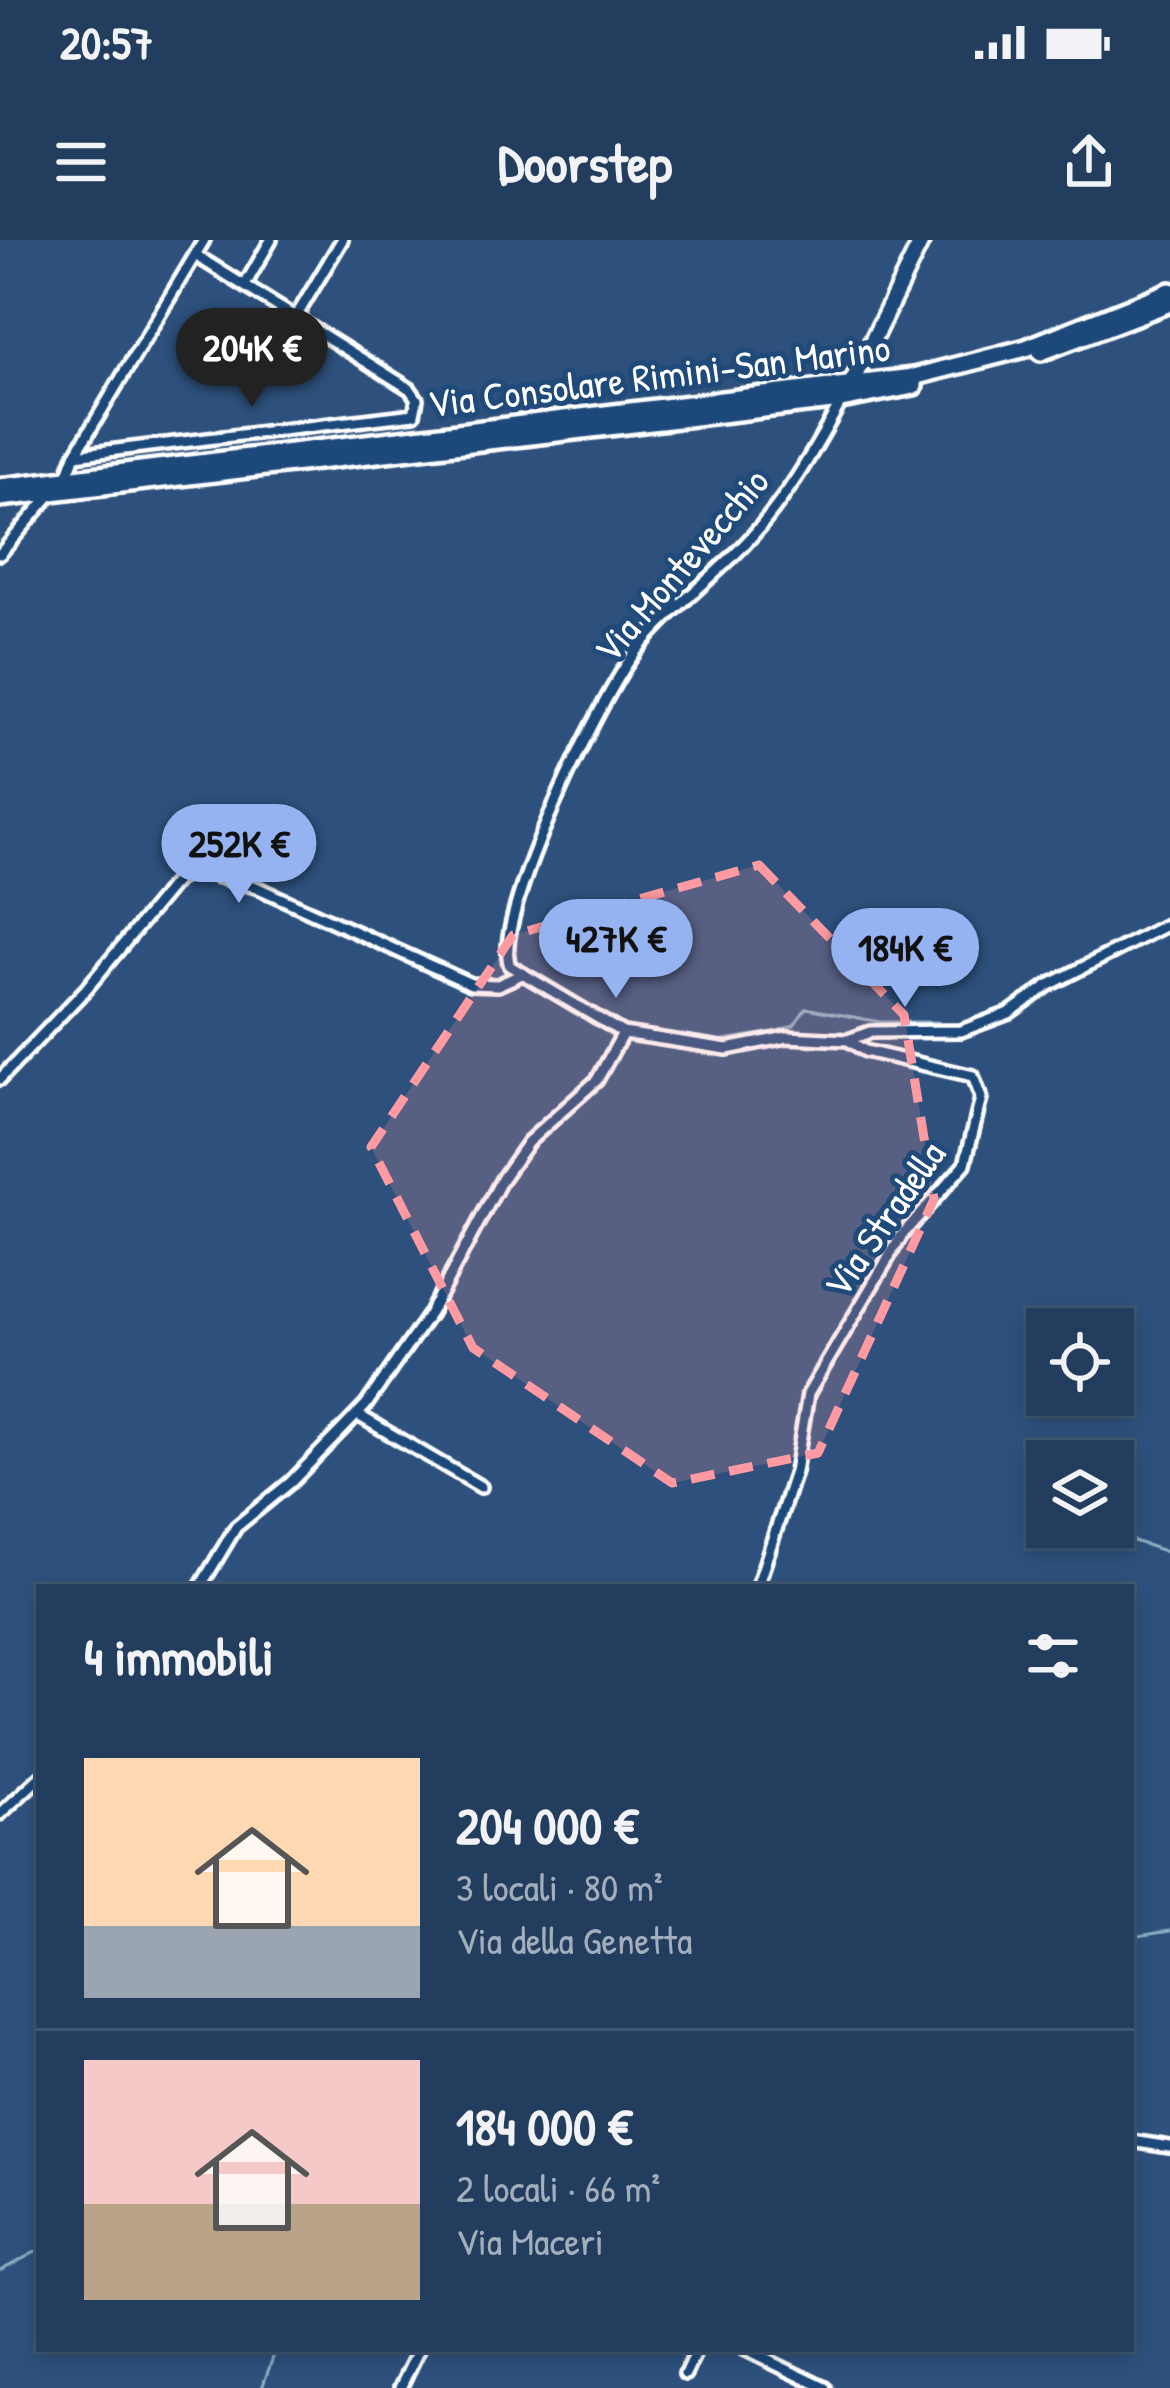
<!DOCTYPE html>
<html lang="it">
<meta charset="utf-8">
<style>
body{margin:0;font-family:"Patrick Hand",sans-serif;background:#2e4866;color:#f1f3f6;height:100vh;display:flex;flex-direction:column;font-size:45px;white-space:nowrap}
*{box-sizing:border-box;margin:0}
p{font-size:39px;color:#a2aebc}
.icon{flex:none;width:66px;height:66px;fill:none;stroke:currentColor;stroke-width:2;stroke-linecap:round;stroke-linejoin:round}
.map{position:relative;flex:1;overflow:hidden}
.panel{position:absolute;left:36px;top:1344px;width:1098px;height:768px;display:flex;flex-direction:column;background:#223d5d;border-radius:0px;box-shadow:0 6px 18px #0003,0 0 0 3px #3f5672}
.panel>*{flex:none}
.buttons{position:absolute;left:1026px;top:1068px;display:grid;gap:24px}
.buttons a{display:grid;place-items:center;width:108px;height:108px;border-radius:0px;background:#223d5d;box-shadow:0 6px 18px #0003,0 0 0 3px #3f5672;font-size:60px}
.price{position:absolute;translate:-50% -102px;padding:0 27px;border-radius:42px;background:#95b2f1;color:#111;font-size:39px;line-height:78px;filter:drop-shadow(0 3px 6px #0008)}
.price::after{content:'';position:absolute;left:50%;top:72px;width:36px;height:27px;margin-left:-18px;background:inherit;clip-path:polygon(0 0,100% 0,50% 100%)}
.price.active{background:#222;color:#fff}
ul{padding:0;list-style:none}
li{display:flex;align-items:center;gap:36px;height:300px;padding:0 48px}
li+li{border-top:3px solid #3f5672}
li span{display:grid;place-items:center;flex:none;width:336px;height:240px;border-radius:0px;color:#555}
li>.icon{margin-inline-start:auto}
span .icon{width:144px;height:144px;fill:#fffc;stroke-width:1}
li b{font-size:51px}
h2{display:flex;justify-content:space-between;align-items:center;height:144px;padding:0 48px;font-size:51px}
.status{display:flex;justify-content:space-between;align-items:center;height:84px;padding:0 60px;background:#223d5d;direction:ltr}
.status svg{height:33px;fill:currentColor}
header{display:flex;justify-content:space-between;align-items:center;height:156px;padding:0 48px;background:#223d5d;font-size:54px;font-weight:700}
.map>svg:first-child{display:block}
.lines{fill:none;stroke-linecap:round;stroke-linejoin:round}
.stream{stroke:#8dafc3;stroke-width:3}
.street-casing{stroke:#fff;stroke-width:18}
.secondary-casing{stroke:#fff;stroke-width:22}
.primary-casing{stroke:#fff;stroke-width:24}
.street{stroke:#1f4a7a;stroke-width:9}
.secondary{stroke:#1f4a7a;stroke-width:14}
.primary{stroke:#1f4a7a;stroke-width:15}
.marked{fill:#ff9aa2;fill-opacity:0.2;stroke:#ff9aa2;stroke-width:9;stroke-dasharray:24 15;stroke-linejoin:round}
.labels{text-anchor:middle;stroke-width:10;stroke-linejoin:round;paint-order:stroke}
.street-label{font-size:39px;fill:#fff;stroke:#1f4a7a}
</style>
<div class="status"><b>20:57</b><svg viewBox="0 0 49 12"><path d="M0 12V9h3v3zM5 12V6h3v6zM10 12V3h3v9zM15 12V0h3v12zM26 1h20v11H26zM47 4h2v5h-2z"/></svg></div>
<header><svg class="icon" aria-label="menu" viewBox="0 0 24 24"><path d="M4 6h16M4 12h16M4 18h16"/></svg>Doorstep<svg class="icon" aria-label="share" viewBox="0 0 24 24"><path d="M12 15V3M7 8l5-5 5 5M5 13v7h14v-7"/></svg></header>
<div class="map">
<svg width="1170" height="2148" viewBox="0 0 1170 2148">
<rect width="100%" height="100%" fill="#2d517c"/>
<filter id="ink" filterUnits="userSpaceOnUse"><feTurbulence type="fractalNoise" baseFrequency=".00833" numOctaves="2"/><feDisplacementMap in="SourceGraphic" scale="24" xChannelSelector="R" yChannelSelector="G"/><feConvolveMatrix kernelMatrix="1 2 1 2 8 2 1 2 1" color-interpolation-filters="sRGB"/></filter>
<g filter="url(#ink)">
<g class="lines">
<path class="stream" d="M 711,802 L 778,791 L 794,785 L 806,768 L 880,782 L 938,782
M 1042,1271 L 1047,1272
M 1091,1287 L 1170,1313
M 1131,1697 L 1170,1691
M 0,2031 L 39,2010
M 262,2148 L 276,2109"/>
<g class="street-casing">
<path id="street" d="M 245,45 L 271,0
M 297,75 L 342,0
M 75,215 L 414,174 L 417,159 L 410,149 L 195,15
M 66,239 L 75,215 L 204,0
M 0,314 L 54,251
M 623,793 L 727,809 L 787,797 L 848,800 L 870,792 L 961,791 L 1009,773 L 1049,745 L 1170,683
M 0,839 L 86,749 L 176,641 L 193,630 L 256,647 L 471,744 L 498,745 L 520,735
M 358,1175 L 481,1247
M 200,1347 L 236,1287 L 291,1242 L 366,1165 L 430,1073 L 502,939 L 528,902 L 597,840 L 623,793 L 510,726 C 491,680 602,453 637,410 C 667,372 707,343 741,308 C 784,264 814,211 843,158
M 757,1347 L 795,1232 L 808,1154 L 902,995 L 965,924 L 981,858 L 973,836 L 865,811 L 848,800
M 0,1574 L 39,1538
M 1131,1901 L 1170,1907
M 744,2109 L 825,2148
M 685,2134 L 697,2109
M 400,2148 L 419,2109"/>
</g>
<g class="secondary-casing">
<path id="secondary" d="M 850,146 L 922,0"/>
</g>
<g class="primary-casing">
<path id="primary" d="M 1041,112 L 1170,63
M 0,247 L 913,137 L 1026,108 L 1170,51
M 0,258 L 841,160 L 914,146"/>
</g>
<use href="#street" class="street"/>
<use href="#secondary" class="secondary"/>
<use href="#primary" class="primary"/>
</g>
</g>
<path class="marked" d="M 759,625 L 904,775 L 934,959 L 818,1213 L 672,1243 L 473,1108 L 371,907 L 513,695 Z"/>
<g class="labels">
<g class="street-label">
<text transform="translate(659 135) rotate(-7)" y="14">Via Consolare Rimini-San Marino</text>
<text transform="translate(681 325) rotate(-49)" y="14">Via Montevecchio</text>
<text transform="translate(884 979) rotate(-55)" y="14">Via Stradella</text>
</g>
</g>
</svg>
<div class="buttons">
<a><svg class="icon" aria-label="locate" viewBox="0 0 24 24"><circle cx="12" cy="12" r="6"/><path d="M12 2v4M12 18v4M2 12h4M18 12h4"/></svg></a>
<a><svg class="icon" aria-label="layers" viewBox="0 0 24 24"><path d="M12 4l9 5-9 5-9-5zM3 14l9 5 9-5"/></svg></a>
</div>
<b class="price active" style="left:252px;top:170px">204K €</b>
<b class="price" style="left:239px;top:666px">252K €</b>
<b class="price" style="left:616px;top:761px">427K €</b>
<b class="price" style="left:905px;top:770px">184K €</b>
<section class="panel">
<h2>4 immobili<svg class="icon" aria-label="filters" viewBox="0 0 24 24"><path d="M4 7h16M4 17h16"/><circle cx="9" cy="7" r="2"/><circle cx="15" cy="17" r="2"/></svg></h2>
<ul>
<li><span style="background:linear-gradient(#ffd9b3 70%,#9aa5b1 0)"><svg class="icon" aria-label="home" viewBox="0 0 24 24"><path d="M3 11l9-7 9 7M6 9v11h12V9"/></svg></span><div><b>204 000 €</b><p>3 locali · 80 m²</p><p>Via della Genetta</p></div></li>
<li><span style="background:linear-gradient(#f6c9c9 60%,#b9a48a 0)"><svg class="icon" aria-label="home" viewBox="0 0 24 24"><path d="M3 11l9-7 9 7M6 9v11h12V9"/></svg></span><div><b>184 000 €</b><p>2 locali · 66 m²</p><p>Via Maceri</p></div></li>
</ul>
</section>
</div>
